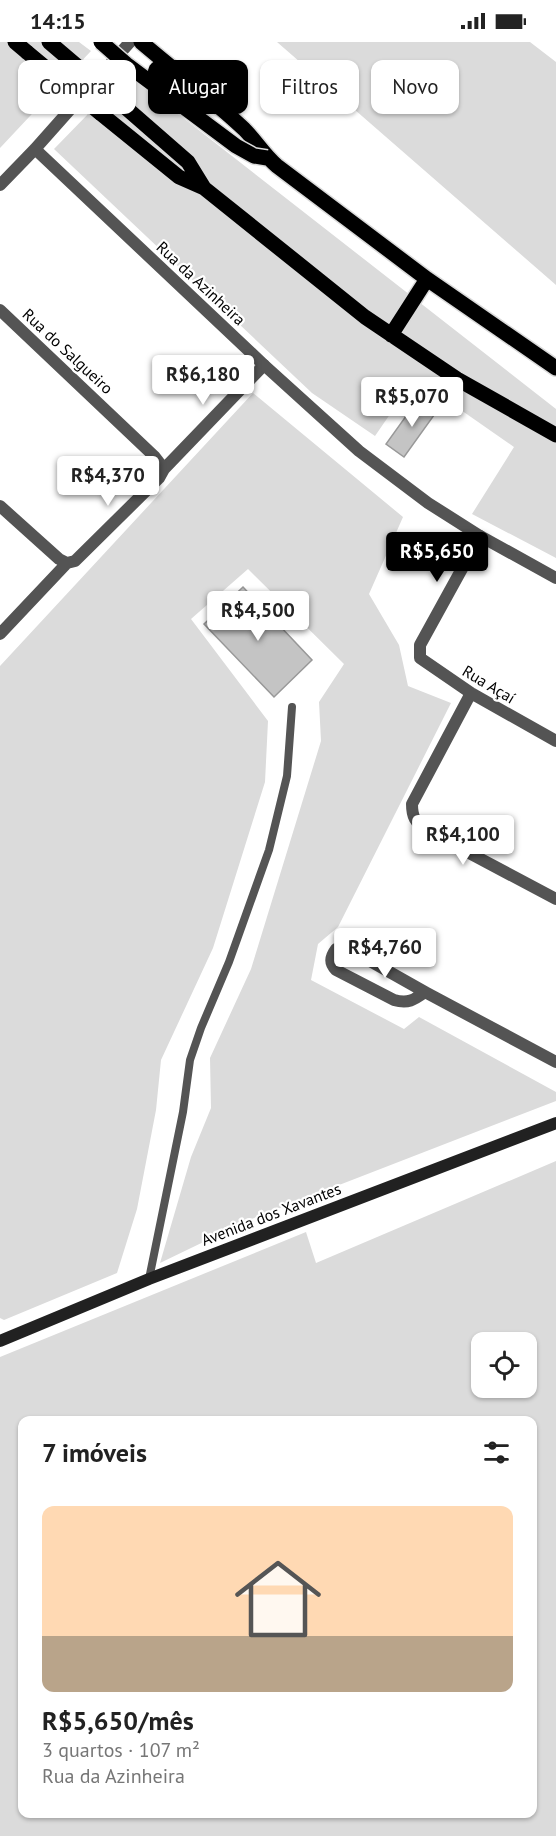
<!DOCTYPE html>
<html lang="pt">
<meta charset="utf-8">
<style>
body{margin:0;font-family:"PT Sans",sans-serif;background:#f2f2f2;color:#222;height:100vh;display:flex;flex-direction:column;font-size:22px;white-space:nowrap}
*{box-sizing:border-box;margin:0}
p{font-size:20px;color:#767676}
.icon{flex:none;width:33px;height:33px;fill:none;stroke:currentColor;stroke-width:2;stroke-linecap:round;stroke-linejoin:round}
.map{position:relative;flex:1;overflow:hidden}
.side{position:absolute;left:18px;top:1374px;width:519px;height:402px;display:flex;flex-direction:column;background:#fff;border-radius:12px;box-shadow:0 2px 4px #0004}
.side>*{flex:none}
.banner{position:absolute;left:18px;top:18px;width:520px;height:54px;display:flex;gap:12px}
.buttons{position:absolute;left:471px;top:1290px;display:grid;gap:12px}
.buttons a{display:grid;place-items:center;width:66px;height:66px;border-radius:12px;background:#fff;box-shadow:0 2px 4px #0004;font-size:30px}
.price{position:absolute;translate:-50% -51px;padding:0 14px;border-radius:6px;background:#fff;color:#222;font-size:20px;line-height:39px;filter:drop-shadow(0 2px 3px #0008)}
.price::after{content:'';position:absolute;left:50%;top:36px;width:18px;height:14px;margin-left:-9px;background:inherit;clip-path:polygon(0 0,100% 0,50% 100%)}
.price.current{background:#000;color:#fff}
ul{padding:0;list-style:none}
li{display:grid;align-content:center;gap:12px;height:318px;padding:0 24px}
li span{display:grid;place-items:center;height:186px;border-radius:12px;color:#555}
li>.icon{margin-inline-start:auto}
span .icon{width:108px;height:108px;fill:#fffc;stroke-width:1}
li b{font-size:26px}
h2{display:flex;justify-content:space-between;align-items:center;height:72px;padding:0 24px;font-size:26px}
.tag{padding:0 21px;border-radius:12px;background:#fff;box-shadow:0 2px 4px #0004;font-size:21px;line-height:54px}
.tag.current{background:#000;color:#fff}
.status{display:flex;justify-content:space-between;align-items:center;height:42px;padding:0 30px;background:#fff;direction:ltr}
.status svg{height:16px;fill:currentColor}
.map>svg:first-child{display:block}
.green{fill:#dbdbdb;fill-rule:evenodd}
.building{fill:#c4c4c4;stroke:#989898;stroke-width:1.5}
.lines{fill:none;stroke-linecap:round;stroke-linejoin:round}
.primary-casing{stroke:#dbdbdb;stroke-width:18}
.service{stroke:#545454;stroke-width:8}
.minor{stroke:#545454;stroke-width:12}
.tertiary{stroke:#545454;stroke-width:12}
.secondary{stroke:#212121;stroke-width:12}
.primary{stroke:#000;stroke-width:15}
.primary-bridge-casing{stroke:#dbdbdb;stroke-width:18;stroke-linecap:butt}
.primary-bridge{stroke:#000;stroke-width:15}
.labels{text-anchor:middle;stroke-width:4.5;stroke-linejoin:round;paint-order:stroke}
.street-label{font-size:16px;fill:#000;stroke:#fff}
</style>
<div class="status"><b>14:15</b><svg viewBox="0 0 49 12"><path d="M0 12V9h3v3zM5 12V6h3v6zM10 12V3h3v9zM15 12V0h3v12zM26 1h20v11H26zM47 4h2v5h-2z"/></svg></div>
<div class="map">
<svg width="556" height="1794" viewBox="0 0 556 1794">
<rect width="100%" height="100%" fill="#fff"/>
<path class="green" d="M 0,0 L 79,0 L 91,9 L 0,106 Z
M 277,0 L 530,0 L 556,20 L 556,243 Z
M 127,32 L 556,367 L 556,516 L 472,472 L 514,405 L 415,336 L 375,394 L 312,351 L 54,107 Z
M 253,351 L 403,475 L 369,552 L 399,603 L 408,644 L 451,661 L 338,885 L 318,902 L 311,938 L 404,987 L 419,975 L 556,1050 L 556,1059 L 249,1178 L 160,1221 L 191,1115 L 211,1066 L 210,1016 L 251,927 L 321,699 L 319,660 L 344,622 L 248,527 L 191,577 L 268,679 L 265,740 L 213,906 L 161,1018 L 156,1068 L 137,1167 L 117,1231 L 4,1278 L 0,1276 L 0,624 Z
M 556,1119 L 556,1794 L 0,1794 L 0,1315 L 306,1190 L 316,1221 ZM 482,1300 L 526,1300 L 526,1346 L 482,1346 ZM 22,1378 L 532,1378 L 532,1772 L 22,1772 Z"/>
<path class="building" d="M 419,356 L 437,369 L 404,415 L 386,402 Z
M 243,545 L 312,618 L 274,655 L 204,582 Z"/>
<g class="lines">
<g class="primary-casing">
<path id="primary" d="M 15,0 L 28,11
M 141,0 C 175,29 211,56 244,87 C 256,99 264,113 277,124 L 427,237 L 556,326
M 117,58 L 188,120 L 204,146
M 100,71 L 179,135 L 204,146 L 365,275 L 457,337 L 556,393
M 391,293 L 427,237"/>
</g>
<path class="service" d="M 149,1237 L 183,1070 L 190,1018 L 201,986 L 229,920 L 269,808 L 287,734 L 292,665"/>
<path class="minor" d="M 0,268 L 154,414 L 164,427
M 0,464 L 59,517 L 67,521 L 75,519 L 159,436 L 164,427 L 264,323
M 480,494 L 420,603 L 420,616 L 471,651 L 556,699
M 0,592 L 67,521
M 471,651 L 412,762 C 412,775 415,780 426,788 L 556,857
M 425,950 C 414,958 408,962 394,958 L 336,928 C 329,921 330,915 336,907 L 347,906 L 425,950 L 556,1020"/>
<path class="tertiary" d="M 35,107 L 264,323 L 359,409 L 428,461 L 480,494 L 556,536
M 0,143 L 35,107 L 130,0"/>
<path class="secondary" d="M 0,1299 L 149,1237 L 556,1081"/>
<use href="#primary" class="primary"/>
<g class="primary-bridge-casing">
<path id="primary-bridge" d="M 49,0 L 117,58
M 101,0 L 126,22 L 236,104 L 254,114 L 267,116
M 28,11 L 100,71"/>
</g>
<use href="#primary-bridge" class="primary-bridge"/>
</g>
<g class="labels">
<g class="street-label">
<text transform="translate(201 241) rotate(43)" y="6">Rua da Azinheira</text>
<text transform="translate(68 309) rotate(43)" y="6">Rua do Salgueiro</text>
<text transform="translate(489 642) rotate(31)" y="6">Rua Açaí</text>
<text transform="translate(271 1172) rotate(-21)" y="6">Avenida dos Xavantes</text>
</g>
</g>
</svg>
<div class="buttons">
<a><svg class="icon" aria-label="locate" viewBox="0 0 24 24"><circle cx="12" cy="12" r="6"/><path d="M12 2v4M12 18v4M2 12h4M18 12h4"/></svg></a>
</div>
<b class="price" style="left:203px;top:364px">R$6,180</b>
<b class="price" style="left:412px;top:386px">R$5,070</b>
<b class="price" style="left:108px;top:465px">R$4,370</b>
<b class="price current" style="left:437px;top:541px">R$5,650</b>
<b class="price" style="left:258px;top:600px">R$4,500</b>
<b class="price" style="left:463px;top:824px">R$4,100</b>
<b class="price" style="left:385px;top:937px">R$4,760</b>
<div class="banner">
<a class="tag">Comprar</a>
<a class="tag current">Alugar</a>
<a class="tag">Filtros</a>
<a class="tag">Novo</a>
</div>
<section class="side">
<h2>7 imóveis<svg class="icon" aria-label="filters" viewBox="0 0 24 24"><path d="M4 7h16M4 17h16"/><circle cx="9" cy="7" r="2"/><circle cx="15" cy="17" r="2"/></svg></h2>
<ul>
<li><span style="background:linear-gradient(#ffd9b3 70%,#b9a48a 0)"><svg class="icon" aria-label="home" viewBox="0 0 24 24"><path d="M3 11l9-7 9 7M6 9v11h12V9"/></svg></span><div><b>R$5,650/mês</b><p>3 quartos · 107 m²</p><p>Rua da Azinheira</p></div></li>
</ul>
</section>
</div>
